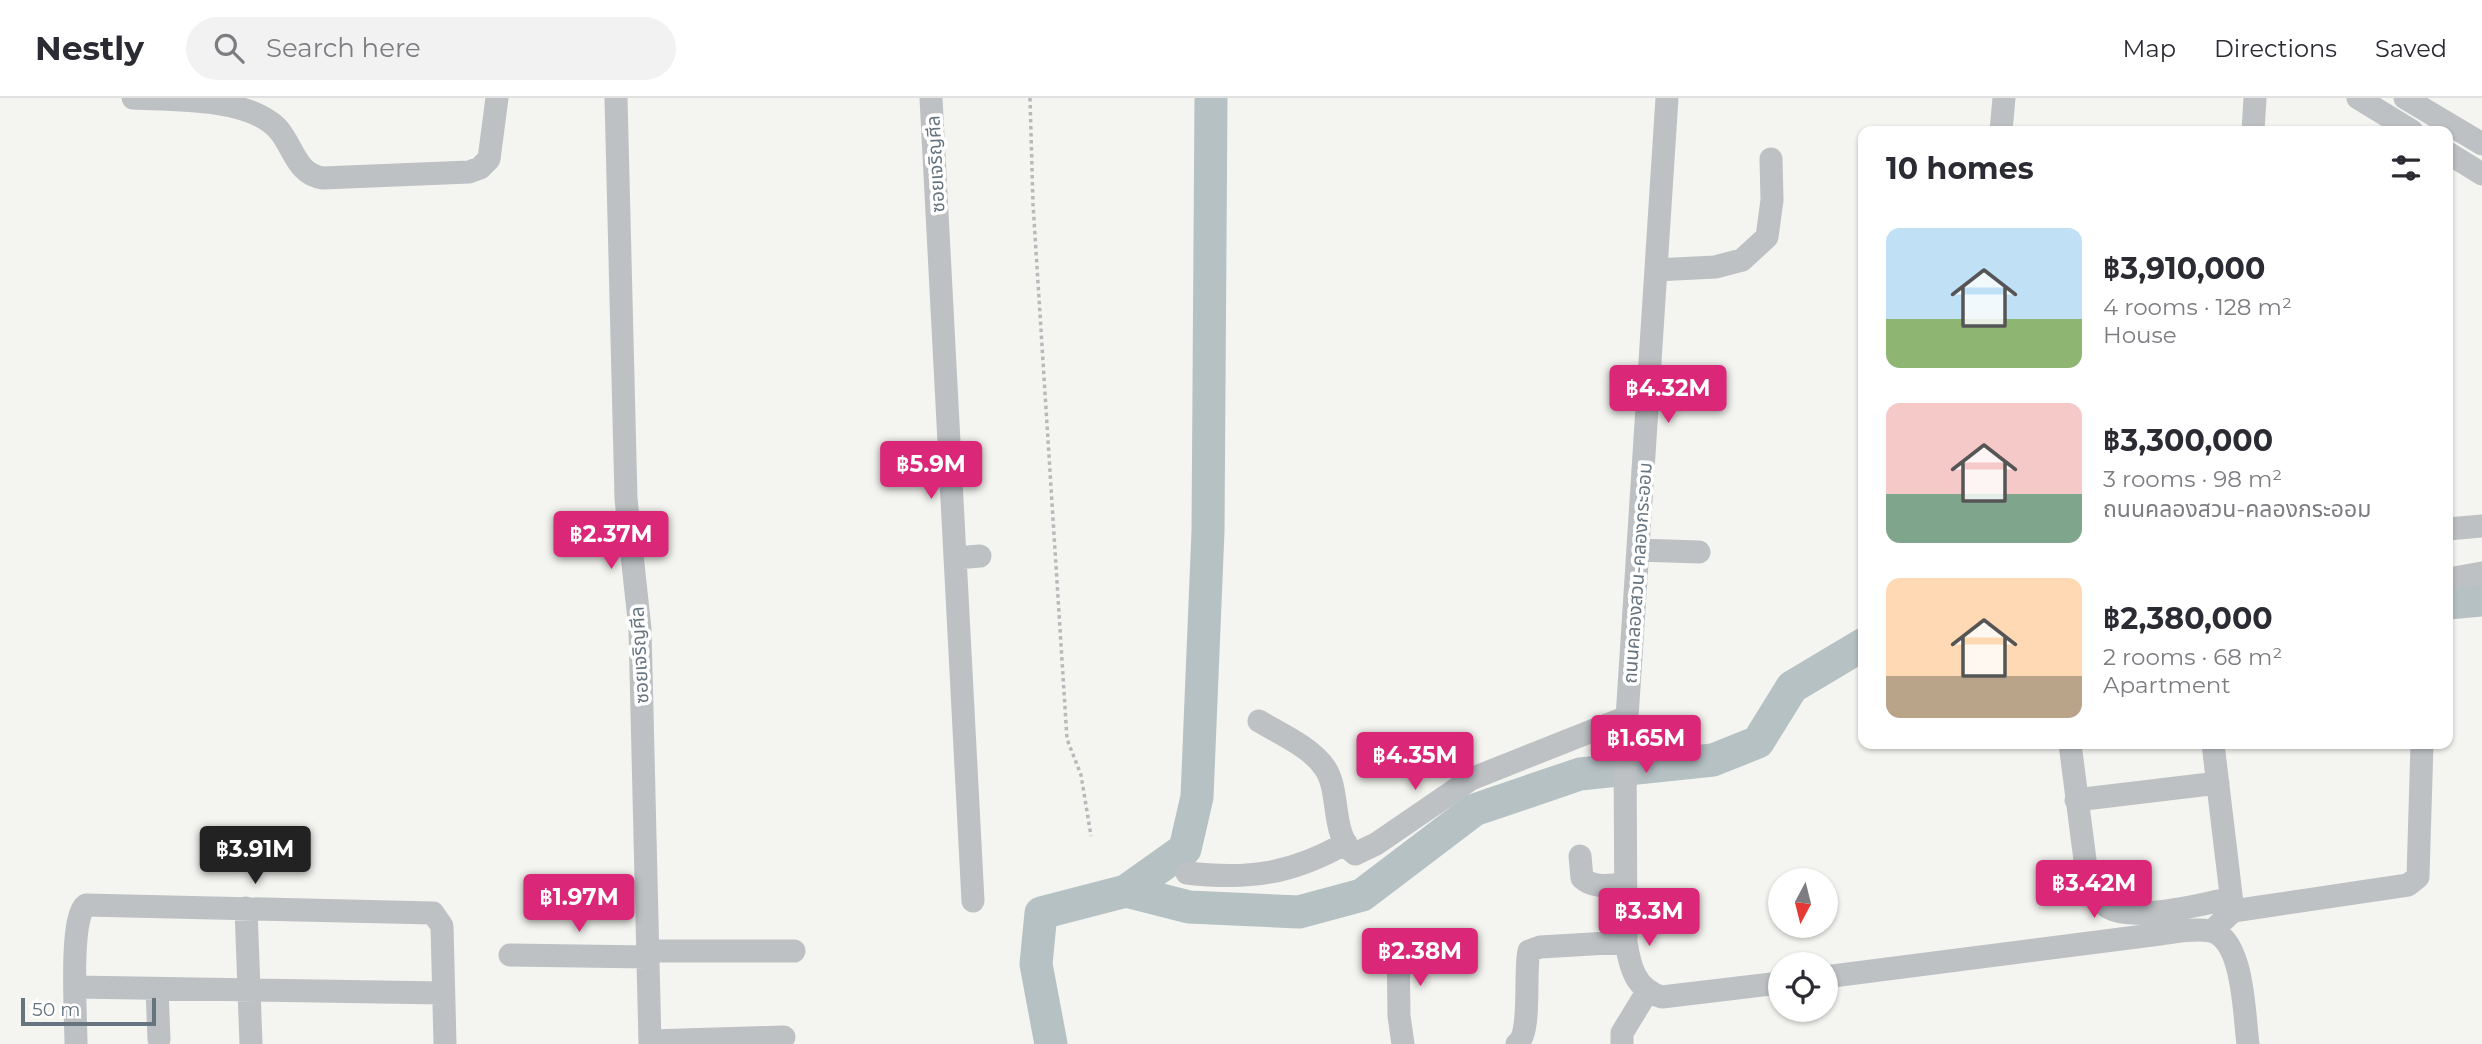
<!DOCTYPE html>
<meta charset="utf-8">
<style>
body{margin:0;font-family:Montserrat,"Noto Sans Thai",sans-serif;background:#f2f2f3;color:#2b2b33;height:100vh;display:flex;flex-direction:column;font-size:26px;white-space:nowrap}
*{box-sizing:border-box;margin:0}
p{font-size:23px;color:#7c7c81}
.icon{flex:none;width:38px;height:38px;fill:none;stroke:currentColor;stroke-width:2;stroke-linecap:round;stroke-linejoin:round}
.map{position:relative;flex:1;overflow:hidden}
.panel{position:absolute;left:1858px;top:28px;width:595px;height:623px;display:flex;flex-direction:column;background:#fff;border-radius:14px;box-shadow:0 2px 5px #0004}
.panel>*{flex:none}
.needle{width:46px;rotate:187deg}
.controls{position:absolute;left:1768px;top:770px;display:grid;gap:14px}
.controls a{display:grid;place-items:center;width:70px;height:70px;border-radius:50%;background:#fff;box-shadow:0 2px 5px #0004;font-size:35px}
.scale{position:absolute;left:21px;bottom:18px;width:135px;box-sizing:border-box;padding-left:7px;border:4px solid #65747f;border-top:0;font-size:19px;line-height:24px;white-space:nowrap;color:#65747f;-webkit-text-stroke:5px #fff;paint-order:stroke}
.price{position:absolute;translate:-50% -60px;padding:0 16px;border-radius:7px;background:#db2777;color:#fff;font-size:23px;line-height:46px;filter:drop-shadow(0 2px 4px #0008)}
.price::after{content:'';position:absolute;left:50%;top:42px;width:21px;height:16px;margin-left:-10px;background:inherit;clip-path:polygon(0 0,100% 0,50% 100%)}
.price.active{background:#222;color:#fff}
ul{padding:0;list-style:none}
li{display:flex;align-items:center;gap:21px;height:175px;padding:0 28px}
li span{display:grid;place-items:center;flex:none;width:196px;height:140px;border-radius:14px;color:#555}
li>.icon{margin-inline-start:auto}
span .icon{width:84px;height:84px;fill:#fffc;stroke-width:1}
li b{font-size:30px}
h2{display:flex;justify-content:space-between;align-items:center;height:84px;padding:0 28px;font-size:30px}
header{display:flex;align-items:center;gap:42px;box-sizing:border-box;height:98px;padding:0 35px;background:#fff;border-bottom:2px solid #e1e1e2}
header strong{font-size:33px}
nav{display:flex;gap:38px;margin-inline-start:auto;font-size:24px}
.search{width:490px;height:63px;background:#f2f2f3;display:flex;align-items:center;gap:18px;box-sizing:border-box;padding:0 24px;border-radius:38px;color:#7c7c81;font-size:26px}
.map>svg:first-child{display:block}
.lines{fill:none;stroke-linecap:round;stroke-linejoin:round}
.river{stroke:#b6c1c4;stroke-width:33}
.path{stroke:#b7babc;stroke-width:3.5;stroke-dasharray:3.5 3.5;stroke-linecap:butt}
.minor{stroke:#bdc1c4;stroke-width:23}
.labels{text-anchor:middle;stroke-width:7;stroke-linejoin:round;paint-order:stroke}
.street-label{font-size:19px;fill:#65747f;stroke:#fff}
</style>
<header>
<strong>Nestly</strong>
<div class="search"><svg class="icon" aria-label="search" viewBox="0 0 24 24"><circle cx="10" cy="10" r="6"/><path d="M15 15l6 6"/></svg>Search here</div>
<nav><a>Map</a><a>Directions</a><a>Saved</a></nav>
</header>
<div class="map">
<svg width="2482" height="946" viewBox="0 0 2482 946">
<rect width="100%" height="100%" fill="#f4f4f0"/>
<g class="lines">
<path class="river" d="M 2448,505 L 2482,502
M 1126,793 L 1189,809 L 1299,814 L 1362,797 L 1474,712 L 1580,676 L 1713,662 L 1758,644 L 1792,589 L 1864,546
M 1051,946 L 1036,866 L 1041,815 L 1126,793 L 1185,751 L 1197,699 L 1208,433 L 1211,0"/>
<path class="path" d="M 1030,0 L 1033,106 L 1067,641 L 1081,677 L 1091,738"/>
<path class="minor" d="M 133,0 C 173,2 237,0 270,24 C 293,39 292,76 323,80 L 469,74 L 480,70 L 489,61 L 497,0
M 616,0 L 626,401 L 640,531 L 650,946
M 931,0 L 973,803
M 1667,0 L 1625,651 L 1626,844 C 1630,869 1635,891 1662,899 L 1780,885
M 2358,0 L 2412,33
M 2405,0 L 2482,46
M 2001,33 L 2004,0
M 2253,33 L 2255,0
M 2448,55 L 2482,76
M 1656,172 L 1715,169 L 1742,162 L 1767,139 L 1772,102 L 1771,61
M 2448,431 L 2482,428
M 1638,452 L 1699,454
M 956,460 L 980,458
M 2448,481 L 2482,475
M 1259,623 C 1280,636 1311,649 1325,670 C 1341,693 1330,738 1355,756 L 1376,746 L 1471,681 L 1627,619
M 2070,646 L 2088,785 C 2094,794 2100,805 2109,810 C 2134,824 2204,806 2231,800
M 2213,646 L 2233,813
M 2076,702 L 2218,685
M 1580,758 L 1582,780 C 1594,791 1610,787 1625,786
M 1187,775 C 1249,782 1292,776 1346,745
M 246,810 L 251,946
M 2212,833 L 2233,813 L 2408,787 L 2418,779 L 2422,646
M 1398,846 L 1399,918 L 1403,946
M 648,853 L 794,853
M 510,857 L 648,859
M 1825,879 L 2160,836 C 2176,834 2194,830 2210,833 C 2244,839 2244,918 2248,946
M 75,889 L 443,895
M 157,891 L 159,941
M 650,943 L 784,939
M 76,946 C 76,922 69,818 86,807 L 433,815 L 442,828 L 445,946
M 1517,946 C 1532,935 1524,874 1529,853 L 1540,849 L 1626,844
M 1622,946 L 1622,935 L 1647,894"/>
</g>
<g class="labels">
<g class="street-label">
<text transform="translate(935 66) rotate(-93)" y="7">ซอยเจริญศีล</text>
<text transform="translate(1637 475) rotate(-86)" y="7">ถนนคลองสวน-คลองกระออม</text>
<text transform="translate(639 557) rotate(-93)" y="7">ซอยเจริญศีล</text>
</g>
</g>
</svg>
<div class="controls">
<a><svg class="needle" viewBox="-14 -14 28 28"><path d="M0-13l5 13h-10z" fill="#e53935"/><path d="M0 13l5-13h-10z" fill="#7c7c81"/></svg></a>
<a><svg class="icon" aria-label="locate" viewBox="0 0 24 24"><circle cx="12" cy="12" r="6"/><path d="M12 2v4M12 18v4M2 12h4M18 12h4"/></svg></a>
</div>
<div class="scale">50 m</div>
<b class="price" style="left:1668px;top:327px">฿4.32M</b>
<b class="price" style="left:931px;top:403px">฿5.9M</b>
<b class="price" style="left:611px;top:473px">฿2.37M</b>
<b class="price" style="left:1646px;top:677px">฿1.65M</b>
<b class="price" style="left:1415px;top:694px">฿4.35M</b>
<b class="price active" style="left:255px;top:788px">฿3.91M</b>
<b class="price" style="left:2094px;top:822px">฿3.42M</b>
<b class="price" style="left:579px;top:836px">฿1.97M</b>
<b class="price" style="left:1649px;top:850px">฿3.3M</b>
<b class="price" style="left:1420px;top:890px">฿2.38M</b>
<section class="panel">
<h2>10 homes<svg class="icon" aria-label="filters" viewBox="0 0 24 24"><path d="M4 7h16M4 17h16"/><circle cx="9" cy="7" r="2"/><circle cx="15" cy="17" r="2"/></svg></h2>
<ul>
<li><span style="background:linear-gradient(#bfe0f5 65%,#8fb573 0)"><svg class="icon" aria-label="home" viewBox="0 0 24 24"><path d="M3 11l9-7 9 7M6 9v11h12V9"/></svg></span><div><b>฿3,910,000</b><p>4 rooms · 128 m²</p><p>House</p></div></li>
<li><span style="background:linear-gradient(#f6c9c9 65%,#7fa58c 0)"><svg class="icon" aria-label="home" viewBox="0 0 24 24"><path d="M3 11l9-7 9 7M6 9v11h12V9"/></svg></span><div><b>฿3,300,000</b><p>3 rooms · 98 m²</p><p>ถนนคลองสวน-คลองกระออม</p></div></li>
<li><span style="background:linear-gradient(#ffd9b3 70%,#b9a48a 0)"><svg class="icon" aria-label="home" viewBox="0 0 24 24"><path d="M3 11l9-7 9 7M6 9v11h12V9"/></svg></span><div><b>฿2,380,000</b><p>2 rooms · 68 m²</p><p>Apartment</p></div></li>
</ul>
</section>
</div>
